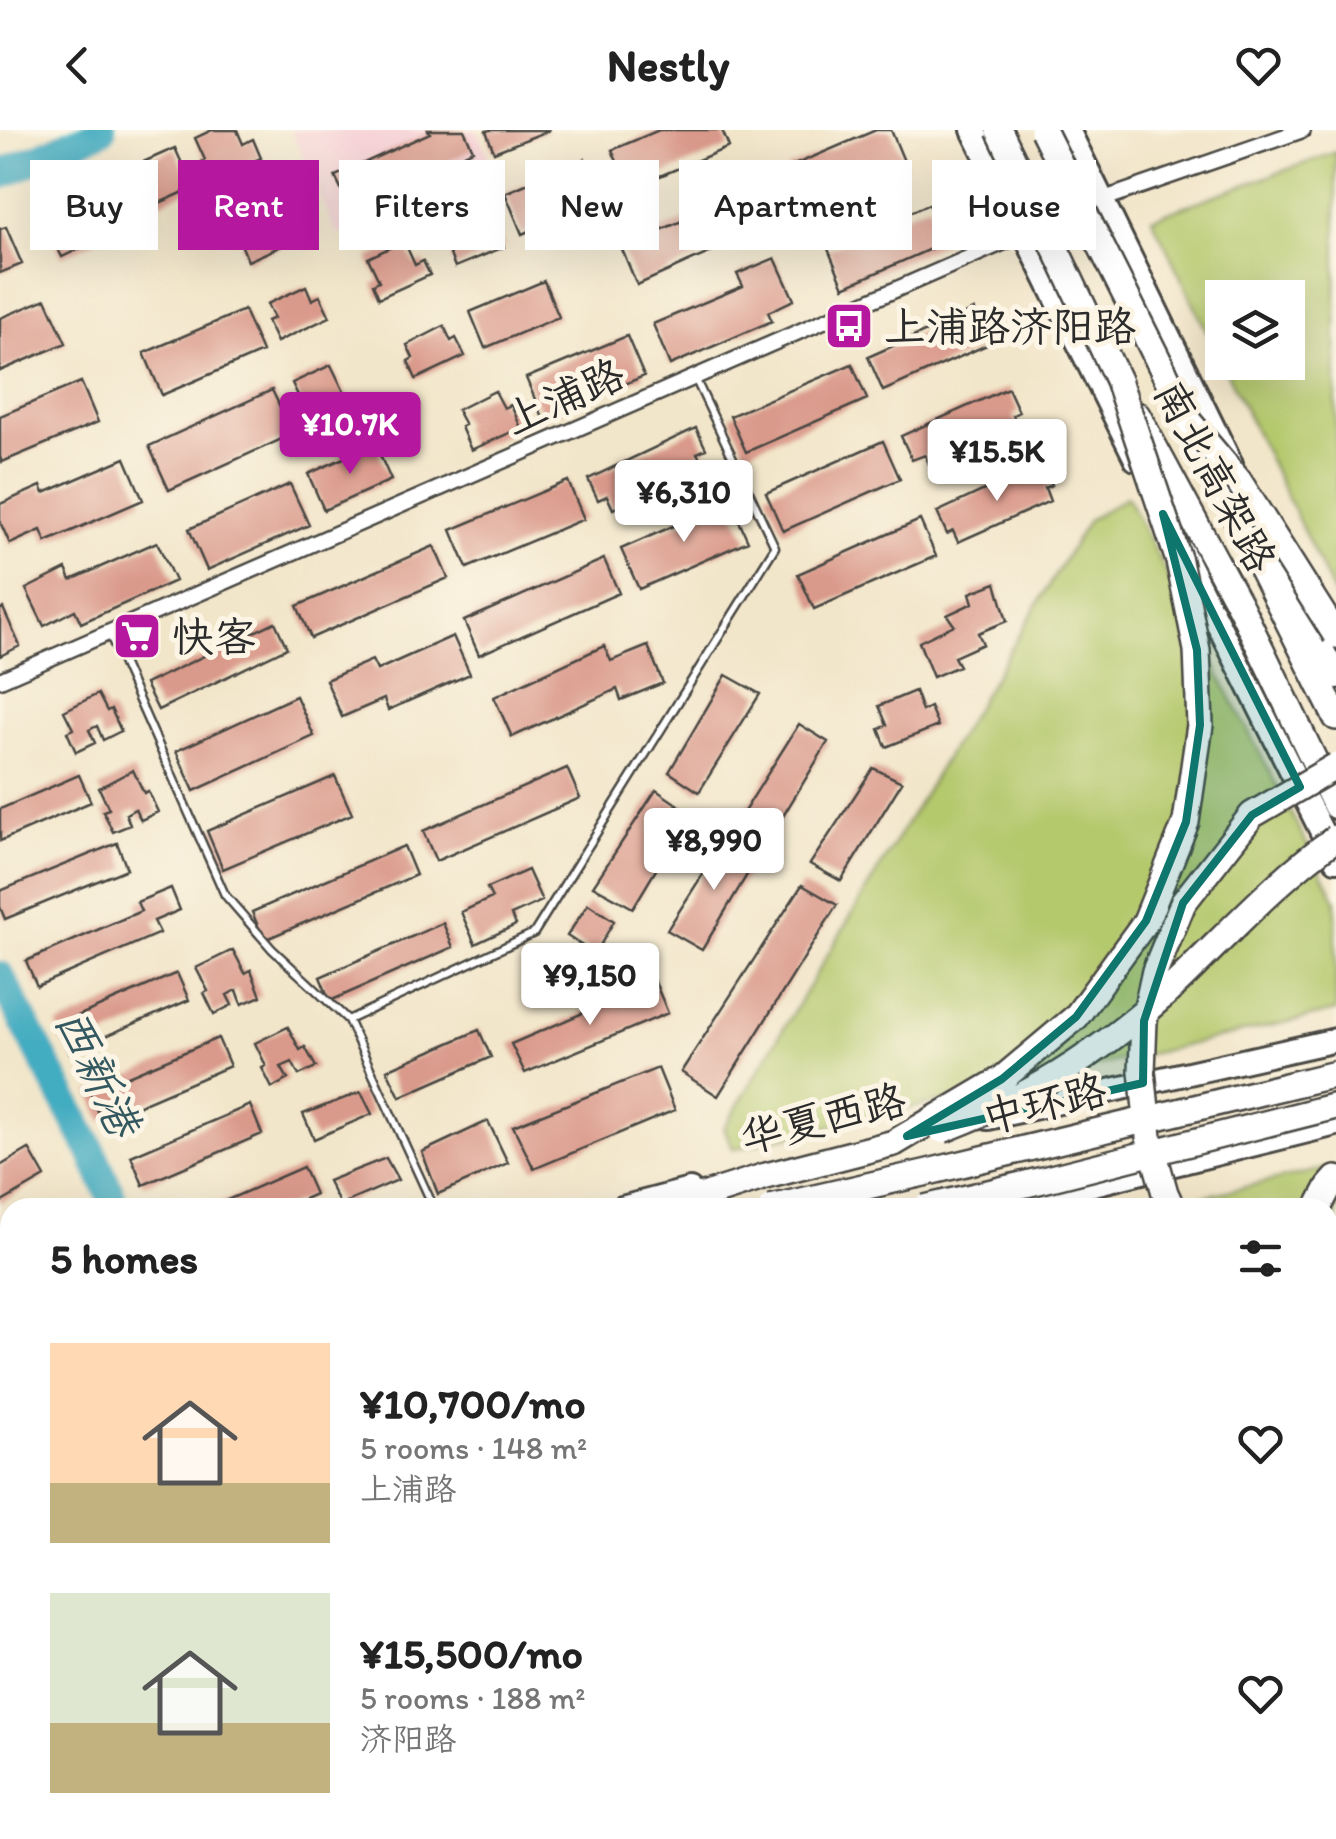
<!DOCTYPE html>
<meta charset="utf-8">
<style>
body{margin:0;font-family:Itim,"LXGW WenKai TC",sans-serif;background:#f2f2f2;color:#222;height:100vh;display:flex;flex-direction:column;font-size:38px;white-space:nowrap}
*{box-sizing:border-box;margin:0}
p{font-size:32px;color:#767676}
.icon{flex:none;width:55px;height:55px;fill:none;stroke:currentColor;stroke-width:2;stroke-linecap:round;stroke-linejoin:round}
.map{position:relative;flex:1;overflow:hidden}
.sheet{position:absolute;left:0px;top:1068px;width:1338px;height:642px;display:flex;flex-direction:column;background:#fff;border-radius:30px 30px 0 0;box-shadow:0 10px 40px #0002}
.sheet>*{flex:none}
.guide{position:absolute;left:30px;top:30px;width:1278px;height:90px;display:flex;gap:20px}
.fabs{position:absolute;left:1205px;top:150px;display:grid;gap:20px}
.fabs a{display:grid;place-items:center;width:100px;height:100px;border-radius:0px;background:#fff;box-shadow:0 10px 40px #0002;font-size:50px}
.price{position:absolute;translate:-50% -85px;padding:0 22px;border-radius:10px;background:#fff;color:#222;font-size:32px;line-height:65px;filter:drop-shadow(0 2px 5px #0008)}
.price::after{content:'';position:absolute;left:50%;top:60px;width:30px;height:22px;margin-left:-15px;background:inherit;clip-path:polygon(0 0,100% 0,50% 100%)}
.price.on{background:#b5179e;color:#fff}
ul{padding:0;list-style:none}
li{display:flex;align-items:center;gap:30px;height:250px;padding:0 50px}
li span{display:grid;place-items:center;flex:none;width:280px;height:200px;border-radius:0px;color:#555}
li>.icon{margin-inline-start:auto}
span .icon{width:120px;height:120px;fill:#fffc;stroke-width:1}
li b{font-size:42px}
h2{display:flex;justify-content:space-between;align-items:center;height:120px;padding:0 50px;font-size:42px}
.tag{padding:0 35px;border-radius:0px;background:#fff;box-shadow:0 10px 40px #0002;font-size:35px;line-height:90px}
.tag.on{background:#b5179e;color:#fff}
header{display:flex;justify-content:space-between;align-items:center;height:130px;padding:0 50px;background:#fff;font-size:45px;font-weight:700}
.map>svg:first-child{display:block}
.built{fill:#f6cfd6}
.green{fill:#b4c86c;stroke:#707a4c;stroke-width:2.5;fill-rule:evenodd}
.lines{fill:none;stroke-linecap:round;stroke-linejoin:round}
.river{stroke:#42acc1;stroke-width:30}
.building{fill:#da9a8b}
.lane-casing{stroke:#494743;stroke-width:11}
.street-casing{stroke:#494743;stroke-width:19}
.secondary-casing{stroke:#494743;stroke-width:25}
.primary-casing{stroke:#494743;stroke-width:28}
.highway-casing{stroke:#494743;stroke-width:30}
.lane{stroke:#fff;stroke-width:6}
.street{stroke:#fff;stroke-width:14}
.secondary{stroke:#fff;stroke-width:20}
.primary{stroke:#fff;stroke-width:22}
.highway{stroke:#fff;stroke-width:25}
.highway-bridge-casing{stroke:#494743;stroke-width:30;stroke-linecap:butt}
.highway-bridge{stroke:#fff;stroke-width:25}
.marked{fill:#0f766e;fill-opacity:0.2;stroke:#0f766e;stroke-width:8;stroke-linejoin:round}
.labels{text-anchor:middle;stroke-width:10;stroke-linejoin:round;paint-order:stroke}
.poi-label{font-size:42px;fill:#2b2b2b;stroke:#fcf5e5;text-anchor:start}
.street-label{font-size:42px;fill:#2b2b2b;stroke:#fcf5e5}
.water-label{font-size:45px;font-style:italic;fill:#335860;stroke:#fcf5e5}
</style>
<header><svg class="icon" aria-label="back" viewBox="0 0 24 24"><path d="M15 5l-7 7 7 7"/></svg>Nestly<svg class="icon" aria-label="heart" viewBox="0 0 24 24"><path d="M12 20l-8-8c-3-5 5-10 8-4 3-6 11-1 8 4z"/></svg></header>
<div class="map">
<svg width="1336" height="1709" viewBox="0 0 1336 1709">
<rect width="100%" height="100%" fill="#fcf5e5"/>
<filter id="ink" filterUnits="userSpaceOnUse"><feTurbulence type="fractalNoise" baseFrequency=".01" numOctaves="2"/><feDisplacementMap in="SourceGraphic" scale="20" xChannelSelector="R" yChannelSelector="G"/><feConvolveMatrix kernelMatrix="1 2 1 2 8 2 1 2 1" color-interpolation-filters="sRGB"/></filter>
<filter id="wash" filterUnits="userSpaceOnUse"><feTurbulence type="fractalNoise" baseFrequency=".0048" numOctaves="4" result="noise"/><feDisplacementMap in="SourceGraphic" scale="40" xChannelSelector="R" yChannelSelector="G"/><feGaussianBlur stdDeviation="2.25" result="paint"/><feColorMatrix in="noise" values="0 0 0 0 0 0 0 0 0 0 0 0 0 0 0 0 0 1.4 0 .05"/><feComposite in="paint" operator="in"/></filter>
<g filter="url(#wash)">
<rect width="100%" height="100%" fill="#f2e6ca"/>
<path class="built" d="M 291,0 L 476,0 L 493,34 L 337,105 Z
M 0,1422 L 10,1436 L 10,1675 L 0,1679 Z"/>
<path class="green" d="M 1336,22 L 1336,468 L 1152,88 ZM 1222,168 L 1288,168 L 1288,232 L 1222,232 Z
M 1127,367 L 1336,770 L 1336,881 L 733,1019 L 724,998 L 1088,390 Z
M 1336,1036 L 1336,1435 L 1328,1430 L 1328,1078 L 1154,1078 Z
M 0,1455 L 10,1469 L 10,1588 L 4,1591 L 0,1585 Z"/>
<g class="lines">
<path class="river" d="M 0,45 L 101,0
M 0,846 L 91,1020 L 116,1078
M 368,1700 L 372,1709"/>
</g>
<g id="blocks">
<path class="building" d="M 212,0 L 237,0 L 243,14 L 253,9 L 261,28 L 208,51 L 200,33 L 205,30 L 195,8 Z
M 428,0 L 464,0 L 473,20 L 350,77 L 335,46 L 430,3 Z
M 490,0 L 550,0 L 494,22 L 486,1 Z
M 659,0 L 722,0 L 729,17 L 629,59 L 612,20 Z
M 876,0 L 891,0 L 906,36 L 805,79 L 787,38 Z
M 175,18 L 193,58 L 94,102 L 97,110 L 62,127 L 44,90 L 69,78 L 64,67 Z
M 585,29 L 602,70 L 522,104 L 505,63 Z
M 741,47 L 760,90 L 734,101 L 733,98 L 721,103 L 727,115 L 637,155 L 621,117 L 696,85 L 694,80 L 720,68 L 715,58 Z
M 269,74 L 281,97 L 288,94 L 295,110 L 248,131 L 241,114 L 244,113 L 233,92 Z
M 929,74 L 946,112 L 844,157 L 828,119 Z
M 477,78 L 486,98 L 495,95 L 504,117 L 455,137 L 446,115 L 451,113 L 442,93 Z
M 6,97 L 22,134 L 0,143 L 0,99 Z
M 404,111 L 415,135 L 423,131 L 430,145 L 379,168 L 373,154 L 379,151 L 368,128 Z
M 775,128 L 794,170 L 768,182 L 772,191 L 670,235 L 653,194 L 743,156 L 737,144 Z
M 544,151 L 559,187 L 485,218 L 470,182 Z
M 306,156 L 312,170 L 320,166 L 330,187 L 277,212 L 267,191 L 274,188 L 267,174 Z
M 46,169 L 66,213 L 0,241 L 0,188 Z
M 244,180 L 262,222 L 162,265 L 144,223 Z
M 974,180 L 989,214 L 883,261 L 868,227 Z
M 444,196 L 451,211 L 456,208 L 465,226 L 416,249 L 408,231 L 413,228 L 407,215 Z
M 627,206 L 644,246 L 543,288 L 526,248 Z
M 852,234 L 867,269 L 746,322 L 730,286 Z
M 331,235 L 349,272 L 310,290 L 292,253 Z
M 81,252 L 98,292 L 2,332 L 0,327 L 0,286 Z
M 1008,258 L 1019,282 L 1013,285 L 1018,297 L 930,336 L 925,325 L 912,330 L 901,306 Z
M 272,260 L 293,304 L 169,360 L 149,316 Z
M 495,261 L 504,278 L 511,275 L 521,298 L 471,320 L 461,297 L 465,295 L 457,280 Z
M 696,298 L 706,319 L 697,323 L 704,336 L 613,379 L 607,366 L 598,370 L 588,349 Z
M 883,311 L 900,349 L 783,401 L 766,363 Z
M 375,314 L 391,350 L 324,380 L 308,344 Z
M 125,328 L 143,370 L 46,412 L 41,400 L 10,414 L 0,392 L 0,374 L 41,356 L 44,363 Z
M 1042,333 L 1052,355 L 1045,358 L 1050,371 L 958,412 L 953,401 L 947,404 L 937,382 Z
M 568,351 L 584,389 L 467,438 L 451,400 Z
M 290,354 L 309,395 L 207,440 L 189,399 Z
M 730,371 L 748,411 L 639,459 L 621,419 Z
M 920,390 L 936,426 L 814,479 L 798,444 Z
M 157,412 L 175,451 L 81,493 L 75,480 L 44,496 L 26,459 L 66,439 L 71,450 Z
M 434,416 L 448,448 L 311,508 L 297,476 Z
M 604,429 L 619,463 L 479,525 L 464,491 Z
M 996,453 L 1007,491 L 978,503 L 983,514 L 954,527 L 959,536 L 933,547 L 919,512 L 954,495 L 947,485 L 973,473 L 970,463 Z
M 3,478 L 20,516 L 0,526 L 0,479 Z
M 275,492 L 287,518 L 158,580 L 145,554 Z
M 453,506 L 470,544 L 388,580 L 384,569 L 342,587 L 326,550 L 372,530 L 377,540 Z
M 604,516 L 611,531 L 648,516 L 663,553 L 621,570 L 617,559 L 512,607 L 494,567 Z
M 726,545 L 760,564 L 699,662 L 669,642 Z
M 915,561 L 922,581 L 930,577 L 938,596 L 886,617 L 879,599 L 887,595 L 879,576 Z
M 98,564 L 107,581 L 111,579 L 121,601 L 103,610 L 97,596 L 89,600 L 95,613 L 76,622 L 67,602 L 73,599 L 64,581 Z
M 296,566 L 314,606 L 194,661 L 176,621 Z
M 799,594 L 828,612 L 771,706 L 740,688 Z
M 567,638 L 580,668 L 436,731 L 423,701 Z
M 873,638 L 902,652 L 841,751 L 810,734 Z
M 133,640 L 144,663 L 148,661 L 158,682 L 141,690 L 135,679 L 126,684 L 130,695 L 113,702 L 103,681 L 109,679 L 99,658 Z
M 79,645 L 91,672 L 0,711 L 0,679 Z
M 335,646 L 352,684 L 223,739 L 207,701 Z
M 656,660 L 690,683 L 633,778 L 593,756 Z
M 728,705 L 760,723 L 702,820 L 667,800 Z
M 117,713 L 127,739 L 5,789 L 0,777 L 0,761 Z
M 404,716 L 416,745 L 264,810 L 252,782 Z
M 528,740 L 542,771 L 511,785 L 516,795 L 475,814 L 461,782 L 492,768 L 487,758 Z
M 802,755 L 837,775 L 718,966 L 681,942 Z
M 171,758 L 180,780 L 154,791 L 160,803 L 37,856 L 26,831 L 141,781 L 137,772 Z
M 588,774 L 614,791 L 595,824 L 567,806 Z
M 443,793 L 453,817 L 330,871 L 320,847 Z
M 233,820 L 245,843 L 251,840 L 261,866 L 242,874 L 237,860 L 227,865 L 232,875 L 214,884 L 204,863 L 208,861 L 196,838 Z
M 177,843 L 189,870 L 69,922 L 57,895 Z
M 655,852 L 668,883 L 525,943 L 511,914 Z
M 288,897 L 300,920 L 305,917 L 316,937 L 299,945 L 292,932 L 281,937 L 288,949 L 272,958 L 262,938 L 266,936 L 255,913 Z
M 479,900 L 491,927 L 400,967 L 387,940 Z
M 218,908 L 230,936 L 102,991 L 90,962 Z
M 658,938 L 675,980 L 534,1039 L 513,996 Z
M 361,962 L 372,984 L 314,1009 L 303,984 Z
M 250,975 L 262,1004 L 143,1055 L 131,1026 Z
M 488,991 L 508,1033 L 438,1064 L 422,1022 Z
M 29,1019 L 45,1047 L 0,1073 L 0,1036 Z
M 386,1028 L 398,1050 L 340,1075 L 328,1051 Z
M 303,1037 L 315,1064 L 284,1078 L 209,1078 Z
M 10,1105 L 10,1141 L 0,1144 L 0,1108 Z
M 1328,1430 L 1336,1435 L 1336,1551 L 1328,1546 Z
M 95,1700 L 202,1700 L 210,1709 L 74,1709 Z
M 431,1700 L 609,1700 L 600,1709 L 441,1709 Z"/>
</g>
</g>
<g filter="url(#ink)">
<use href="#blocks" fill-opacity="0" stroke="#494743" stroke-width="2.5"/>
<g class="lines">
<g class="lane-casing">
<path id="lane" d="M 109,503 L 225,765 L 272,819 L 348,890 L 434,1078
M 348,890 L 534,803 L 775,417 L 695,248"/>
</g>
<g class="street-casing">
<path id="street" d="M 0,550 L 1101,70 L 1303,0
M 0,1700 L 10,1695"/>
</g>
<g class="secondary-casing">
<path id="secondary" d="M 0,1327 L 10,1341
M 267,1700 L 273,1709"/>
</g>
<g class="primary-casing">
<path id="primary" d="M 973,0 L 1136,329
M 1068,0 L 1231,334
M 1181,420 L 1336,730
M 1283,439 L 1336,547
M 988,988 L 1336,910
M 622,1078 L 690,1060
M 997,1078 L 1336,994
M 0,1220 L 10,1218
M 0,1312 L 10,1310"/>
</g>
<g class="highway-casing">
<path id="highway" d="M 1137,285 L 1241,478 L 1336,676
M 1197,309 L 1336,587
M 666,1078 L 766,1046 L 894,1013
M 1318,1078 L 1329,1057 L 1336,1049
M 1328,1192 L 1336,1204
M 1328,1237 L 1336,1242
M 0,1246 L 10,1244
M 1328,1260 L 1336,1263
M 0,1286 L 10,1284"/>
</g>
<use href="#lane" class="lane"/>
<use href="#street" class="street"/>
<use href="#secondary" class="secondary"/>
<use href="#primary" class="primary"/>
<use href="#highway" class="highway"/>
<g class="highway-bridge-casing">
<path id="highway-bridge" d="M 1043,0 L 1189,292 L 1238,350 L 1336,505
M 942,1000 C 963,991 985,983 1006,973 C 1063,946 1118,906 1165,864 C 1222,811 1273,752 1336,708
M 894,1013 L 1002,949 L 1076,887 L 1146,791 L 1186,692 L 1200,595 L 1197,520 L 1179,431 L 1118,250 L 999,0
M 771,1078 L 924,1043 L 1336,944
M 925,1078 L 1047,1049 L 1336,976
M 1172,1078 L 1165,1063 L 1149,1007 L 1142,941 L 1144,891 L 1155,841 L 1183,773 L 1252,685 L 1336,636"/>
</g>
<use href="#highway-bridge" class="highway-bridge"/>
</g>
</g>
<path class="marked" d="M 1163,384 L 1300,657 L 1252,685 L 1183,773 L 1144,891 L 1143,953 L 907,1006 L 1002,949 L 1076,887 L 1146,791 L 1186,692 L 1200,595 L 1197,520 Z"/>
<defs>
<g id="bus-square" transform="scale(2.5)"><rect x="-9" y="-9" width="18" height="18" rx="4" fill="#b5179e" stroke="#fcf5e5"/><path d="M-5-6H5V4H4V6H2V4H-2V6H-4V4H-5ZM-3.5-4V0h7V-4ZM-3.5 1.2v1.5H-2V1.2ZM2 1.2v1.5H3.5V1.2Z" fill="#fff"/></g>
<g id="supermarket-square" transform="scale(2.5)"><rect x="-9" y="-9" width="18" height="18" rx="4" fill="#b5179e" stroke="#fcf5e5"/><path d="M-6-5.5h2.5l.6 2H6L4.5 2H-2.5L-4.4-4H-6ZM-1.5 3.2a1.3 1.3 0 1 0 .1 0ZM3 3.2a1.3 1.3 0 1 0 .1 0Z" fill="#fff"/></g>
</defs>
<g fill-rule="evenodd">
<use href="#bus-square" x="849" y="196"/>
<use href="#supermarket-square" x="137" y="506"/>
</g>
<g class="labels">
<g class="poi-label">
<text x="884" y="211">上浦路济阳路</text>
<text x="172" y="521">快客</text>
</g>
<g class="street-label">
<text transform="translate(564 266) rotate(-24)" y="15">上浦路</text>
<text transform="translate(1216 346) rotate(62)" y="15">南北高架路</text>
<text transform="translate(1044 973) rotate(-14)" y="15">中环路</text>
<text transform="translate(823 988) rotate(-14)" y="15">华夏西路</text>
</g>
<g class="water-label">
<text transform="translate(98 942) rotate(64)" y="16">西新港</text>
</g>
</g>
</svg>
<div class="fabs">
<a><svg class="icon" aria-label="layers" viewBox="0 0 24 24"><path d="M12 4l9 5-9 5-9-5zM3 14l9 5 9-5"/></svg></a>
</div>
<b class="price on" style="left:350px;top:347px">¥10.7K</b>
<b class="price" style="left:997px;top:374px">¥15.5K</b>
<b class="price" style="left:684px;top:415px">¥6,310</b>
<b class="price" style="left:714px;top:763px">¥8,990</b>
<b class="price" style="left:590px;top:898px">¥9,150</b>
<div class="guide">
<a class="tag">Buy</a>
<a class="tag on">Rent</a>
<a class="tag">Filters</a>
<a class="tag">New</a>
<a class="tag">Apartment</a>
<a class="tag">House</a>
</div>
<section class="sheet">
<h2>5 homes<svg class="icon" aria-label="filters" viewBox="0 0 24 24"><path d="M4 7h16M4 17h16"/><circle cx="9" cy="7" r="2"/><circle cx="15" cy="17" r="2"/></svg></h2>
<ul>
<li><span style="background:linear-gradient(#ffd9b3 70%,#c2b280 0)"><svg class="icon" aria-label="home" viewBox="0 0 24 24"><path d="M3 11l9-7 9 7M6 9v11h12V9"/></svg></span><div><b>¥10,700/mo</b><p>5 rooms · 148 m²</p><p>上浦路</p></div><svg class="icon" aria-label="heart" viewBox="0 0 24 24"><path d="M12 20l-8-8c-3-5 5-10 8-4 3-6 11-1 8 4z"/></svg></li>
<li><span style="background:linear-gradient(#dfe7d0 65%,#c2b280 0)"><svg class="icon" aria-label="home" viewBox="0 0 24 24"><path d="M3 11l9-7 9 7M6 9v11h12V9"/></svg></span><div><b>¥15,500/mo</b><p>5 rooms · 188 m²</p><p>济阳路</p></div><svg class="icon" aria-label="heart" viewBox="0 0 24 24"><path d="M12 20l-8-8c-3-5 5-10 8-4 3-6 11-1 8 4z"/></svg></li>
</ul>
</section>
</div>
